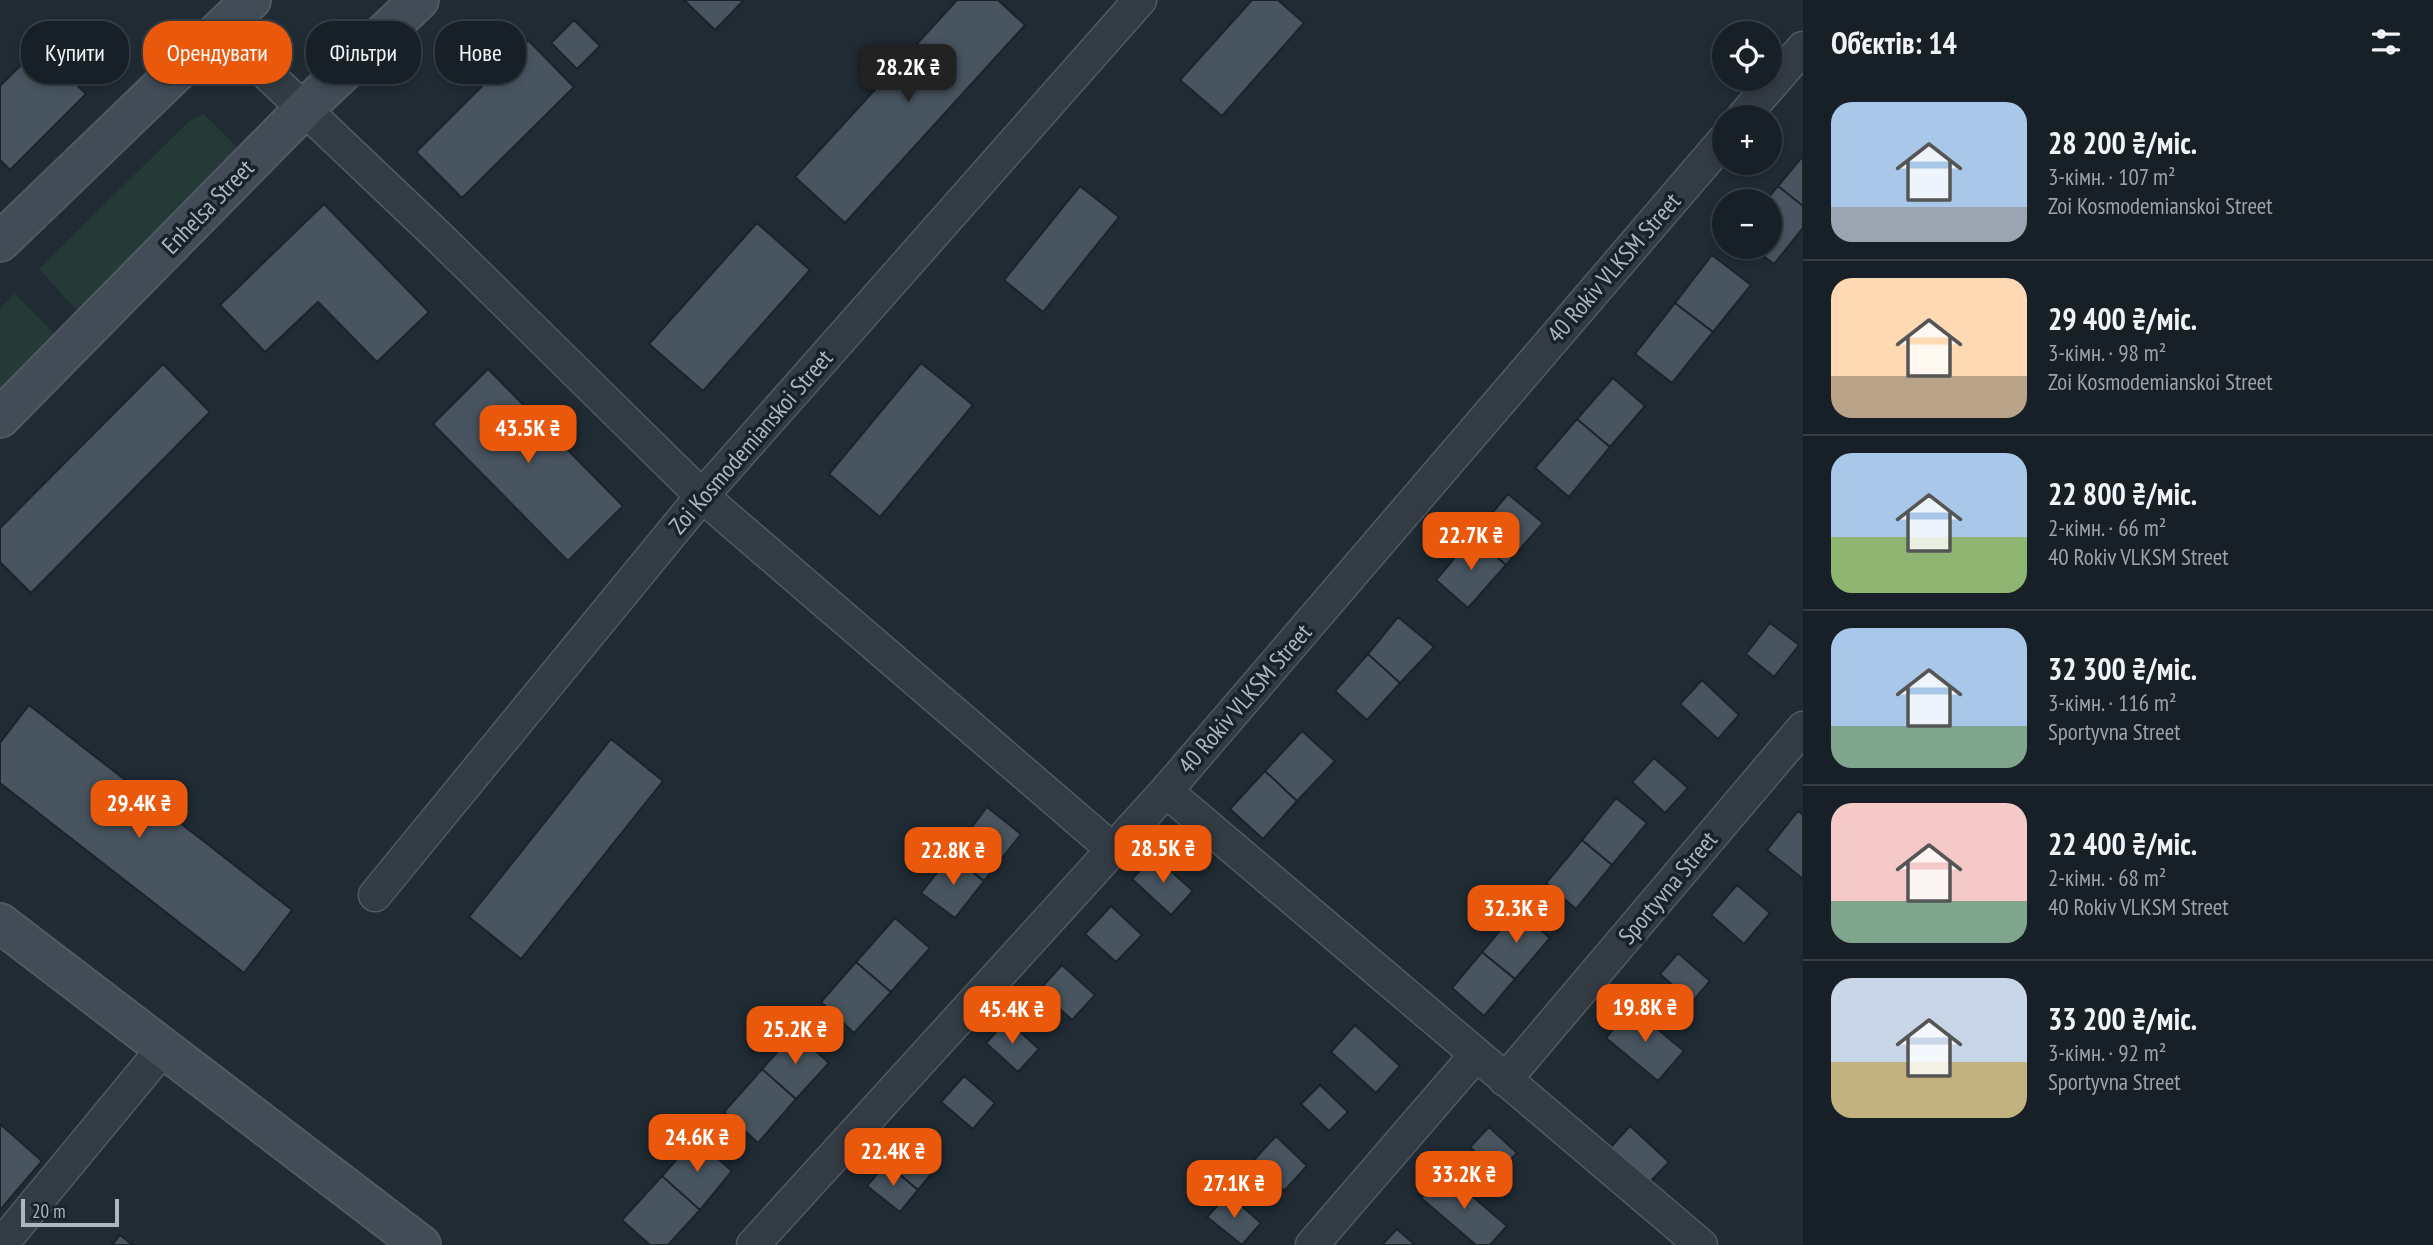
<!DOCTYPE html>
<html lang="uk">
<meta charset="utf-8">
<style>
body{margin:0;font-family:"PT Sans Narrow",sans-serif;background:#252d33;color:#f1f3f6;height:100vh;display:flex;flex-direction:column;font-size:26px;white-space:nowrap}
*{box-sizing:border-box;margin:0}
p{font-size:23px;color:#9fa3a7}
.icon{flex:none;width:38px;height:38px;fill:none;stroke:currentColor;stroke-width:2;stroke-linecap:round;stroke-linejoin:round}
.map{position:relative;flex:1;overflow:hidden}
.panel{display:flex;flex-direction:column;background:#182027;width:630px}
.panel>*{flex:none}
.top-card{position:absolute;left:21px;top:21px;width:665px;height:63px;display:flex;gap:14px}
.tools{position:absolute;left:1712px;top:21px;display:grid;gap:14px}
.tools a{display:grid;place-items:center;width:70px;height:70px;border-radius:50%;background:#182027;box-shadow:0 4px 10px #0003,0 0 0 2px #363e44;font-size:35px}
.scale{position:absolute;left:21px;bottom:18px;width:98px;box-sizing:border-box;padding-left:7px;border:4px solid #adb7c2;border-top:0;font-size:19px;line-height:24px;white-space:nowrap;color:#adb7c2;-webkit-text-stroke:5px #192129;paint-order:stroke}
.price{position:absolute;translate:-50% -60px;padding:0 16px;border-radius:14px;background:#ea580c;color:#fff;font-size:23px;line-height:46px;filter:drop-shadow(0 2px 4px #0008)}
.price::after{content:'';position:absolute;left:50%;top:42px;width:21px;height:16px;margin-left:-10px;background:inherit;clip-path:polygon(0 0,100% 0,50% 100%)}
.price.selected{background:#222;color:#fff}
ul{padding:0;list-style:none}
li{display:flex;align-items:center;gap:21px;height:175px;padding:0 28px}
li+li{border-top:2px solid #363e44}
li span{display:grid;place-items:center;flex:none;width:196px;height:140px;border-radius:21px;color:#555}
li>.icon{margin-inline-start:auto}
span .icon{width:84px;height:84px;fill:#fffc;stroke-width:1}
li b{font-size:30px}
h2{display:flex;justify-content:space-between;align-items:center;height:84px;padding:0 28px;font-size:30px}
.tag{padding:0 24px;border-radius:28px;background:#182027;box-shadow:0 4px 10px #0003,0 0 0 2px #363e44;font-size:24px;line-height:63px}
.tag.selected{background:#ea580c;color:#fff}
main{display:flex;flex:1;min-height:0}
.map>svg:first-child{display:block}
.green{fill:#253937}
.building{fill:#485560;stroke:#1b232b;stroke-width:2}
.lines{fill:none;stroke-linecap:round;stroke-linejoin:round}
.street-casing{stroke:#515a63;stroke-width:35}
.secondary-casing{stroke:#515a63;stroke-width:42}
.street{stroke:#333c45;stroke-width:32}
.secondary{stroke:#414c57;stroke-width:38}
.labels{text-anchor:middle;stroke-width:7;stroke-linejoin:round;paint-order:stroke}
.street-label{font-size:24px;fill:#adb7c2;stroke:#192129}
</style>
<main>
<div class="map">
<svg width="1803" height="1245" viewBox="0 0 1803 1245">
<rect width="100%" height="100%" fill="#202b34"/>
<path class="green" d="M 204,114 L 237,147 L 235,154 L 80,314 L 39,269 L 188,122 Z
M 15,294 L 58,337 L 0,394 L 0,308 Z"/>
<path class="building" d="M 684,0 L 744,0 L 715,30 Z
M 957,0 L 998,0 L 1025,25 L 845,223 L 795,177 Z
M 1252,0 L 1278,0 L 1304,23 L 1222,116 L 1180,80 Z
M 574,20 L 600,46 L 577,69 L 551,43 Z
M 528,40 L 574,87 L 462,198 L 416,152 Z
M 39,47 L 86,94 L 10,170 L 0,160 L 0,86 Z
M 1803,156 L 1803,206 L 1778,186 Z
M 1080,186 L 1119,217 L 1043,312 L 1004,280 Z
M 1778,186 L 1803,206 L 1803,228 L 1774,264 L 1752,247 L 1769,247 L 1769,201 L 1766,201 Z
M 324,204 L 429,312 L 377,362 L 318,302 L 265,352 L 220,305 Z
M 757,223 L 810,270 L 703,391 L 649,344 Z
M 1712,255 L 1751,285 L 1713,332 L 1675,303 Z
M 1675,303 L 1713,332 L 1672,383 L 1635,354 Z
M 921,363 L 973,405 L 880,517 L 829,474 Z
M 163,364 L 210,412 L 31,593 L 0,562 L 0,528 Z
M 488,369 L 623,506 L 568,561 L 433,424 Z
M 1613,378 L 1645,406 L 1610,447 L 1577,419 Z
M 1577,419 L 1610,447 L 1569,497 L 1535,468 Z
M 1508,494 L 1543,523 L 1506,565 L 1473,536 Z
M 1473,536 L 1506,565 L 1468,608 L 1436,580 Z
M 1398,617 L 1434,647 L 1400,683 L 1368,654 Z
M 1770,623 L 1799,645 L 1774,677 L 1746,654 Z
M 1368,654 L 1400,683 L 1367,720 L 1335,691 Z
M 1702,680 L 1739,715 L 1718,739 L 1680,704 Z
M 29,705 L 292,910 L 244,973 L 0,783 L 0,743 Z
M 1302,731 L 1335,761 L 1297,801 L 1265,771 Z
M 611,739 L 663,781 L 521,959 L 469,917 Z
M 1654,758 L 1688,788 L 1665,813 L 1632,782 Z
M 1265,771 L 1297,801 L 1263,839 L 1230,809 Z
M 1616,798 L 1647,823 L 1612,865 L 1582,840 Z
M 987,807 L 1021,834 L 984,881 L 951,855 Z
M 1798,811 L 1803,815 L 1803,879 L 1767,850 Z
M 1582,840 L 1612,865 L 1576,909 L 1546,883 Z
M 951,855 L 984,881 L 955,918 L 921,893 Z
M 1154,856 L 1193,891 L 1171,915 L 1132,879 Z
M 1737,885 L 1770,913 L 1744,944 L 1711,915 Z
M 1111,906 L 1142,935 L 1116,962 L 1085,934 Z
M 1517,910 L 1550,938 L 1515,979 L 1482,952 Z
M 895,918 L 930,948 L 891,992 L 856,962 Z
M 1482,952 L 1515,979 L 1484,1016 L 1452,988 Z
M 1678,953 L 1710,981 L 1692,1002 L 1660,974 Z
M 856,962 L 891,992 L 854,1033 L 821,1002 Z
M 1062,965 L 1095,995 L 1072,1020 L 1039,990 Z
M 1631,1007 L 1684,1051 L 1658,1081 L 1606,1038 Z
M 1007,1020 L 1039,1049 L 1018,1072 L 986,1043 Z
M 1355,1025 L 1400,1066 L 1376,1093 L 1331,1052 Z
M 795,1032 L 829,1063 L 796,1099 L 762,1069 Z
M 762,1069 L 796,1099 L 758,1143 L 724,1112 Z
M 964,1076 L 995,1103 L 973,1129 L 941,1102 Z
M 1320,1085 L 1348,1112 L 1329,1131 L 1301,1104 Z
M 0,1124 L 42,1161 L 0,1210 Z
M 1630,1126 L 1669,1162 L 1650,1182 L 1611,1147 Z
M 1489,1127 L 1517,1153 L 1497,1174 L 1470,1147 Z
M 909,1135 L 941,1162 L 918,1190 L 886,1163 Z
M 1276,1136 L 1307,1166 L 1284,1191 L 1253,1161 Z
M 695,1139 L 732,1171 L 700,1210 L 662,1176 Z
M 886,1163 L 918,1190 L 900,1212 L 867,1186 Z
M 1444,1172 L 1507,1226 L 1490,1245 L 1476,1245 L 1421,1198 Z
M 662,1176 L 700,1210 L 668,1245 L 650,1245 L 622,1220 Z
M 1228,1194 L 1261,1223 L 1242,1245 L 1207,1217 Z
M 1397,1229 L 1415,1245 L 1382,1245 Z
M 120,1235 L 133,1245 L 112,1245 Z"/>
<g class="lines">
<g class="street-casing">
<path id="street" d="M 219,28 L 440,238 L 702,496 L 1111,848
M 1743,117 L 1803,48
M 1166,791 L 1701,1245
M 375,895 L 702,496 L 1140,0
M 1505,1080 L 1803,728
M 1,1245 L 162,1050
M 753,1245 L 1166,791 L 1724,140
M 1312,1245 L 1475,1056"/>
</g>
<g class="secondary-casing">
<path id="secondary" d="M 0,242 L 251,0
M 0,418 L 305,108 L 419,0
M 0,923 L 421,1245"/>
</g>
<use href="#street" class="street"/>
<use href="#secondary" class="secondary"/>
</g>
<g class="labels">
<g class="street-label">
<text transform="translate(208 207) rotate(-46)" y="8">Enhelsa Street</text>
<text transform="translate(1614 268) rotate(-49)" y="8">40 Rokiv VLKSM Street</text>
<text transform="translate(751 442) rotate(-49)" y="8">Zoi Kosmodemianskoi Street</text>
<text transform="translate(1245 699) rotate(-49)" y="8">40 Rokiv VLKSM Street</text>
<text transform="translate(1668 888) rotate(-50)" y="8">Sportyvna Street</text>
</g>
</g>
</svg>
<div class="tools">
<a><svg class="icon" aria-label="locate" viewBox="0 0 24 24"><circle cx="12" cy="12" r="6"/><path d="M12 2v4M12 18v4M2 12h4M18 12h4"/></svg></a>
<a>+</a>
<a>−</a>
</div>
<div class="scale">20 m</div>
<b class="price selected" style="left:908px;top:104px">28.2K ₴</b>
<b class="price" style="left:528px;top:465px">43.5K ₴</b>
<b class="price" style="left:1471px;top:572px">22.7K ₴</b>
<b class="price" style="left:139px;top:840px">29.4K ₴</b>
<b class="price" style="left:1163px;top:885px">28.5K ₴</b>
<b class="price" style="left:953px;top:887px">22.8K ₴</b>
<b class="price" style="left:1516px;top:945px">32.3K ₴</b>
<b class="price" style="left:1645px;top:1044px">19.8K ₴</b>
<b class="price" style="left:1012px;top:1046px">45.4K ₴</b>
<b class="price" style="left:795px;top:1066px">25.2K ₴</b>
<b class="price" style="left:697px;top:1174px">24.6K ₴</b>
<b class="price" style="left:893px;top:1188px">22.4K ₴</b>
<b class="price" style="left:1464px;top:1211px">33.2K ₴</b>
<b class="price" style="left:1234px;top:1220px">27.1K ₴</b>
<div class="top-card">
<a class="tag">Купити</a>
<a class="tag selected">Орендувати</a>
<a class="tag">Фільтри</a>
<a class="tag">Нове</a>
</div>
</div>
<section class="panel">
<h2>Об’єктів: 14<svg class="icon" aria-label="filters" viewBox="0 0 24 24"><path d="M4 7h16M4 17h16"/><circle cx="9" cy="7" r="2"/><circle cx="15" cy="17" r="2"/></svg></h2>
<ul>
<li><span style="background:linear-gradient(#a9c7e8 75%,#9aa5b1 0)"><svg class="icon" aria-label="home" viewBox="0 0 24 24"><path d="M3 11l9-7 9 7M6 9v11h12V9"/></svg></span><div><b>28 200 ₴/міс.</b><p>3-кімн. · 107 m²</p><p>Zoi Kosmodemianskoi Street</p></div></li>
<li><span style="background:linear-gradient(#ffd9b3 70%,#b9a48a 0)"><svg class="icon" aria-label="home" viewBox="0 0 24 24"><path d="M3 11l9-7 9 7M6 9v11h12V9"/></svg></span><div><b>29 400 ₴/міс.</b><p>3-кімн. · 98 m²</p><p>Zoi Kosmodemianskoi Street</p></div></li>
<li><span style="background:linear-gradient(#a9c7e8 60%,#8fb573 0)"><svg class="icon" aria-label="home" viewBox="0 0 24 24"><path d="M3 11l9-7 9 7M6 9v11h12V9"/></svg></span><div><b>22 800 ₴/міс.</b><p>2-кімн. · 66 m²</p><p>40 Rokiv VLKSM Street</p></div></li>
<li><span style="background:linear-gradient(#a9c7e8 70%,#7fa58c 0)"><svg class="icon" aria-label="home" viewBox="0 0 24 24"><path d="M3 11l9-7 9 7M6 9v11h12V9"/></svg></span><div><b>32 300 ₴/міс.</b><p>3-кімн. · 116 m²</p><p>Sportyvna Street</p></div></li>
<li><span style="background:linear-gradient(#f6c9c9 70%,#7fa58c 0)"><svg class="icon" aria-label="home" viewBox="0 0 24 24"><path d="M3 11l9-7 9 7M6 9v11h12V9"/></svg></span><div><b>22 400 ₴/міс.</b><p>2-кімн. · 68 m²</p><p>40 Rokiv VLKSM Street</p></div></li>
<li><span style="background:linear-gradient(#c9d6e8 60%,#c2b280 0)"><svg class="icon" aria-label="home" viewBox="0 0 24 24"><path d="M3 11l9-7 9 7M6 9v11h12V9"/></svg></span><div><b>33 200 ₴/міс.</b><p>3-кімн. · 92 m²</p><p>Sportyvna Street</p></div></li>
</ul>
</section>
</main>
